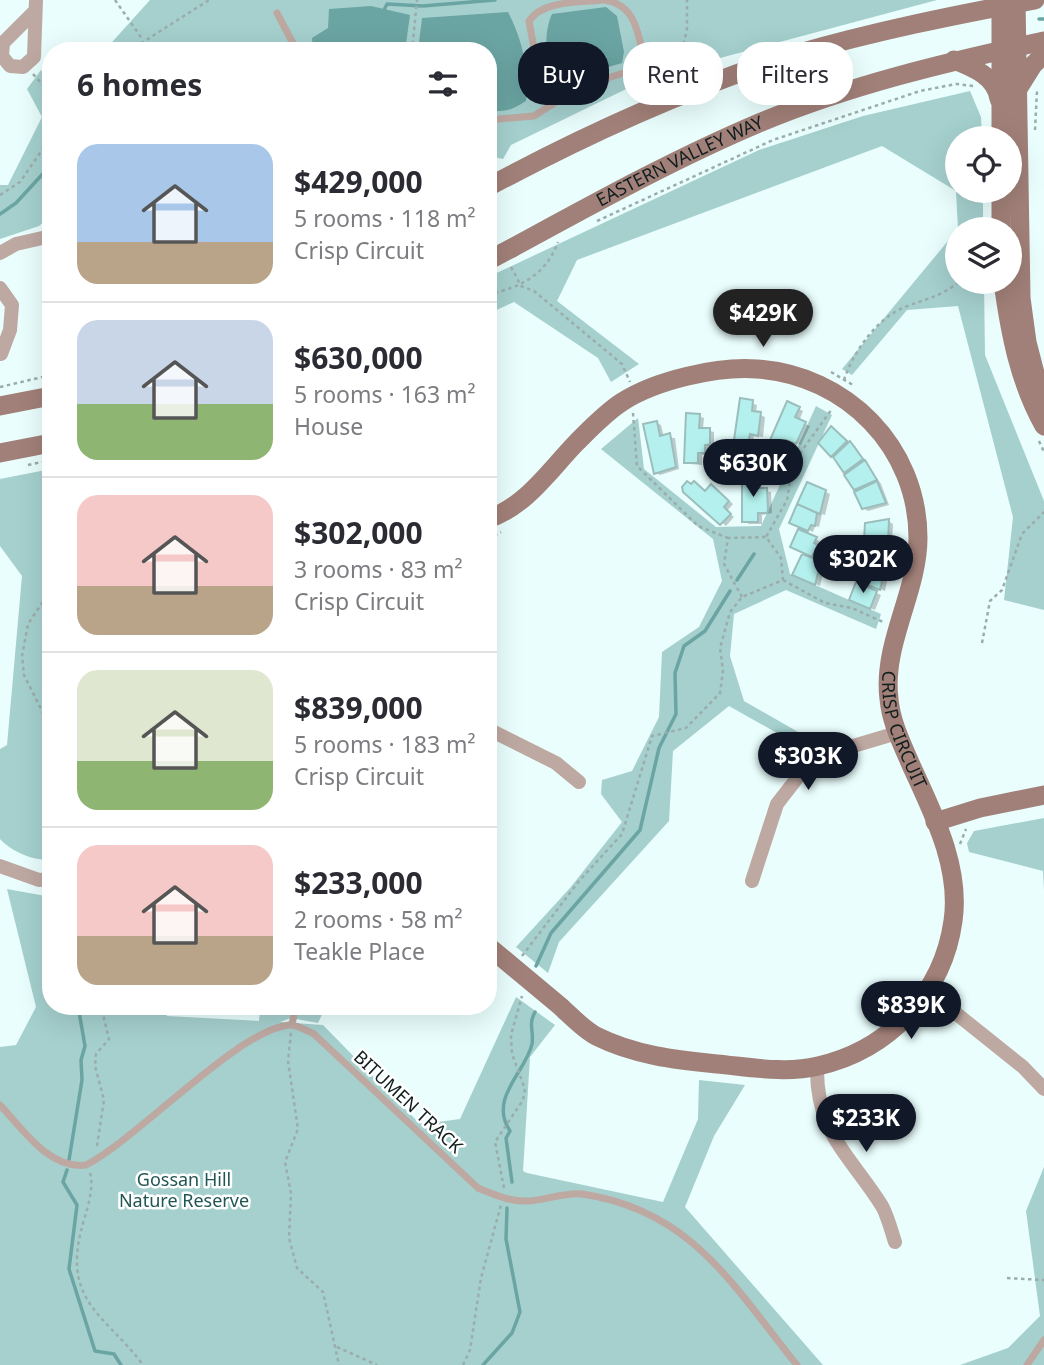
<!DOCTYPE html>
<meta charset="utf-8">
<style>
body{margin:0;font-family:"Noto Sans",sans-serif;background:#f7f7f7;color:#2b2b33;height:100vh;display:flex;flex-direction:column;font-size:26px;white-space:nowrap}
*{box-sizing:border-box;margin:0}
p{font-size:23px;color:#7c7c81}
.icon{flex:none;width:38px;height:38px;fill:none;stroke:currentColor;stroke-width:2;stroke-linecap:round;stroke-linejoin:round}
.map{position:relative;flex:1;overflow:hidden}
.details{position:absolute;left:42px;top:42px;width:455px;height:973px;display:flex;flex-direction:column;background:#fff;border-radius:28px;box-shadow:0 7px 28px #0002}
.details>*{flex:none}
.top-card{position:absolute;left:518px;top:42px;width:420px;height:63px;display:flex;gap:14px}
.fabs{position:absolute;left:945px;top:126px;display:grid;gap:14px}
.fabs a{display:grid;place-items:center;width:77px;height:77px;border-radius:50%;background:#fff;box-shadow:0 7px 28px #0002;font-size:35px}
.price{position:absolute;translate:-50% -60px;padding:0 16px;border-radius:24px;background:#111827;color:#fff;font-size:23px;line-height:46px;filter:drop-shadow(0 2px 4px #0008)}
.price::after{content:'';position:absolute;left:50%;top:42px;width:21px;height:16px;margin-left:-10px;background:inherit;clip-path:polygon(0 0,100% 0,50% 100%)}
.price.active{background:#222;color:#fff}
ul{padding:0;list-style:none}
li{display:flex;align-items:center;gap:21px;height:175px;padding:0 35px}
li+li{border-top:2px solid #e1e1e2}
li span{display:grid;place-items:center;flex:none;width:196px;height:140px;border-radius:21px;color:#555}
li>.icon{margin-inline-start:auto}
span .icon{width:84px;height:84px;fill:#fffc;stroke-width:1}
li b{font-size:30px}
h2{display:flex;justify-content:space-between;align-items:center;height:84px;padding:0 35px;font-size:30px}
.chip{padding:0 24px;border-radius:28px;background:#fff;box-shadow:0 7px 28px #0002;font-size:24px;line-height:63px}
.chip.active{background:#111827;color:#fff}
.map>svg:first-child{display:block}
.green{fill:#a5d0ce}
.water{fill:#6ba5a3}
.shadow{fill:#0003}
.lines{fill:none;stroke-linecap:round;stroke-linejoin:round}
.stream{stroke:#6ba5a3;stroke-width:3.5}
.building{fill:#b4f1ee;stroke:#9bbebc;stroke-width:2}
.path{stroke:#9aadac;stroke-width:2.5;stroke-dasharray:3.5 3.5;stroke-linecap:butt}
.lane{stroke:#bea8a2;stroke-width:7}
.street{stroke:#bea8a2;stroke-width:14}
.secondary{stroke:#a18079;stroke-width:19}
.secondary-bridge{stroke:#a18079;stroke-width:19}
.labels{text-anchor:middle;stroke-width:5;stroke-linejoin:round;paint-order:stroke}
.street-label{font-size:18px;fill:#111e1e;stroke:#fff}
.park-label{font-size:18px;fill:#225654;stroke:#fff}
</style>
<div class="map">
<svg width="1044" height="1365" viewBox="0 0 1044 1365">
<rect width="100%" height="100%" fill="#e9fefd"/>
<path class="green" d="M 150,0 L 937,0 L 653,76 L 511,145 L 503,159 L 488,156 L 488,51 L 104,51 Z
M 41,70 L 51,80 L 51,216 L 39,226 L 0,239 L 0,185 L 8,185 L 42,117 L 27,89 Z
M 970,91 L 981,117 L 982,138 L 957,138 L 957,191 L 983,191 L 983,229 L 958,229 L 956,191 L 882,146 L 577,260 L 557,301 L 639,364 L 611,382 L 598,358 L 514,302 L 488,314 L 488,277 L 759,150 L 863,116 Z
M 957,230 L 957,282 L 984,282 L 985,355 L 1044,501 L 1044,610 L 1004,600 L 1013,517 L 958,306 L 907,310 L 852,375 L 842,369 Z
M 816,406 L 832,415 L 779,529 L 790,574 L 881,614 L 876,629 L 786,590 L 734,614 L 730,656 L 744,701 L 819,744 L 807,750 L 729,706 L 673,751 L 669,821 L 559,942 L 548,973 L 516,947 L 570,888 L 622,822 L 601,794 L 602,780 L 632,771 L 659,717 L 662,652 L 699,627 L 722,581 L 713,539 L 601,449 L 638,418 L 644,469 L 716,527 L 761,526 Z
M 51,469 L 51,859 C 34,862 11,851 0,839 L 0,749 L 7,745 L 22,576 L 0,546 L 0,479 Z
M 1044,818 L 1044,890 L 1043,871 L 969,852 L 967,843 L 974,831 Z
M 7,889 L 51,897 L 51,1006 L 162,1006 L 167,1016 L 259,1021 L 260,1006 L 326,1006 L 318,1023 L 291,1018 L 280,1022 L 323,1025 L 416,1120 L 423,1124 L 460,1119 L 516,997 L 555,1025 L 530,1057 L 523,1171 L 527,1173 L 663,1202 L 698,1119 L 699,1080 L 745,1085 L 714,1136 L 685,1207 L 823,1365 L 0,1365 L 0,1047 L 16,1045 L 36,1007 Z
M 1044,1167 L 1044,1365 L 960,1365 L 1008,1348 L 1040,1316 L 1026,1211 Z"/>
<path class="water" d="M 371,6 L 410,15 L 405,51 L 313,51 L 312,38 L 328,28 L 329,9 Z
M 606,7 L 617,16 L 624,52 L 622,63 L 561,81 C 544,66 543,34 552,14 Z
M 508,12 C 522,39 530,71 526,101 C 514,109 503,114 488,109 L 488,51 L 418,51 L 422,18 Z"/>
<path class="shadow" d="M 742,400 L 757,405 L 756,413 L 765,417 L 763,437 L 754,436 L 752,450 L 735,446 Z
M 799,409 L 803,411 L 799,421 L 810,426 L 801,445 L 791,441 L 785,454 L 774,449 Z
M 699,416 L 704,418 L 703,429 L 714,432 L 714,447 L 709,446 L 709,455 L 702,455 L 702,465 L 690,464 L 685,462 Z
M 657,423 L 661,425 L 664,437 L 675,438 L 679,469 L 660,475 L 656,473 Z
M 832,428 L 855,446 L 881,484 L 889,505 L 868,511 L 863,508 L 859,491 L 832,456 Z
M 757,475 L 761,478 L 761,490 L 771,492 L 772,513 L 762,515 L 762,524 L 749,524 L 744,521 Z
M 808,484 L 830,494 L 825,515 L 822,514 L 819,527 L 815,526 L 813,532 L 791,522 Z
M 692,486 L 706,492 L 716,489 L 733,504 L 727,511 L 734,517 L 726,526 L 684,487 Z
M 888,521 L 893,524 L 892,543 L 886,543 L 893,547 L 890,567 L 878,565 L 889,572 L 885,591 L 864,583 L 875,566 L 864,560 L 874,545 L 866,540 Z
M 816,539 L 820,542 L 818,547 L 821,549 L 816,560 L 825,565 L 820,586 L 799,577 L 803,555 L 811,555 L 796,549 Z
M 857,584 L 881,595 L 875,610 L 855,602 Z"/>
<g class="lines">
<path class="stream" d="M 383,12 L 387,4 L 423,6 L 495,0
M 1039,19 L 1044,19
M 0,214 L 16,203 L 51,165
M 737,580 L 754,554
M 536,966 L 551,933 L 640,830 L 659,748 L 676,714 L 675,673 L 684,646 L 705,631 L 730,591
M 69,1160 L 82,1080 L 81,1060 L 85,1046 L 78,1006
M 67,1170 L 63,1182 L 77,1205 L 69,1269 L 95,1351 L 114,1354 L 121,1365
M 512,1182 L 506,1138 L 510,1131 C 488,1098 526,1072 532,1044 C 534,1030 528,1025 535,1012
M 483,1365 L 512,1333 L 520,1312 L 506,1239 L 507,1208"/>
</g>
<path class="building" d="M 740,398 L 753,400 L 752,411 L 761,412 L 758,436 L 750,434 L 747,449 L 733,447 Z
M 787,401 L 800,407 L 795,417 L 806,422 L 796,444 L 786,440 L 780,453 L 767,447 Z
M 686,413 L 700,414 L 699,428 L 710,428 L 710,445 L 705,445 L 705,453 L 698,453 L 698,463 L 684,463 Z
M 657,421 L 660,436 L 670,433 L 676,467 L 654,474 L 643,424 Z
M 831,426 L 847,441 L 831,457 L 818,443 Z
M 850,441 L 863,459 L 844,473 L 833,457 Z
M 865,460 L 877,480 L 854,490 L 844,475 Z
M 757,473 L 757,488 L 767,488 L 768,510 L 767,513 L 758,513 L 758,522 L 742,522 L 742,474 Z
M 687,481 L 691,484 L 694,481 L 705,491 L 711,484 L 729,501 L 724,507 L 731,514 L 720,525 L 683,492 L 682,487 Z
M 877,481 L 886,503 L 862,509 L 854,492 Z
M 807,482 L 826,490 L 820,514 L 797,504 Z
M 797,504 L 817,513 L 815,526 L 811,525 L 808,531 L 789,523 Z
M 889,519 L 888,542 L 864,541 L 865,523 Z
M 798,529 L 817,537 L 814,543 L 818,545 L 812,557 L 790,547 Z
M 866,543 L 889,543 L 885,566 L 862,561 Z
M 802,554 L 821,561 L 815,585 L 792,575 Z
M 862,562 L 885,568 L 880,590 L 858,581 Z
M 856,582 L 877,591 L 870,609 L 849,600 Z"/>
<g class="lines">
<path class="path" d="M 115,0 L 143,40
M 129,51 L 209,0
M 412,51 L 417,0
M 682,51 L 687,29 L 687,0
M 33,74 L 51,94
M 1035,130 L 1037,91
M 0,195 L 20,182 L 51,137
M 597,221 L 773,140 L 920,91 L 956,84 L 973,86
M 488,223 L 497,240
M 511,267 L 521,286 L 534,291 L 622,364 L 630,382
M 488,295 C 522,286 545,276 558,242
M 831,372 L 853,385
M 844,380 C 853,352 877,318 905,307 C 925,299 942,296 959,282
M 0,387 L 51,375
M 633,413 L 637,466 L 698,526 L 728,538
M 1039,441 L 1044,452
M 28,465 L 42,462
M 488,539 L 501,532
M 51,568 L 44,600 L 28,624 L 22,656 L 24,675 L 44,715 L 51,783
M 783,580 L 825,603 L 852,608 L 883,622
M 742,597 L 724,564 L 728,538 L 766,537
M 982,643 L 990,601 L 1002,590 L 1022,534 L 1044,512
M 960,844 L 966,829
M 522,956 L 579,881 L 622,834 L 652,736 L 686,728 L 720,693 L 723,671 L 720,648 L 730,612 L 742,597 L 783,580 L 781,558 L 766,537 L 787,500 L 793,463 L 832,409
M 291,1033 L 288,1061 L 298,1129 L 285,1162 L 291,1193 L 289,1238 L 297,1268 L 323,1292 L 339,1365
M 97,1146 L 104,1100 L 95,1066 L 96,1054 L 109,1039 L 101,1006
M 90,1173 C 95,1190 85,1214 81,1231 C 63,1303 108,1317 143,1365
M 504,1188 L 495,1142 L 523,1100 L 525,1089 L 512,1054 L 511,1035 L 522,996
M 1007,1278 L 1044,1280
M 337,1347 L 377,1365
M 463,1365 L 470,1350 L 481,1278 L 501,1205"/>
<path class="lane" d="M 604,0 C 635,4 638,32 644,59
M 277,13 L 297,51
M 388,47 L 389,51
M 552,105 L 541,86 L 529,21 C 543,0 578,3 602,0
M 488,120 L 534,116 L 579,87 L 630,71 L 649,54 C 678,51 688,62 699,88
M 292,1024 L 296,1006
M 0,1105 C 22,1128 49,1170 86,1165 C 140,1137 236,1031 289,1025 C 297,1024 307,1031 314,1034 L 478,1188 C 495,1195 511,1202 529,1201 C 546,1200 566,1192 582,1194 C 692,1210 733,1286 797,1365
M 1027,1365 L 1044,1340"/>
<path class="street" d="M 35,11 L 3,43 L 2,56 L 10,66 L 23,67 L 34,57 L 36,0
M 0,253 L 16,244 L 51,236
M 0,288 L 12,305 L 10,330 L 1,354
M 488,729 L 556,763 L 579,782
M 0,866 L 39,880 L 51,879
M 752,881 L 777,804 L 801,773 L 843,749 L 897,733
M 928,991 L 1023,1067 L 1044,1089
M 817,1067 C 816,1133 850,1155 882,1206 C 888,1217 891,1230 895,1242"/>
<g class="secondary">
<path d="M 1001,0 L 1001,138"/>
<path d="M 1016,0 L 1021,298 L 1027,342 L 1044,408"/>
<path d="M 954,60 C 973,67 996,77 999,99"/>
<path d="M 1018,89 L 1033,65 L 1044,54"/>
<path d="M 488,187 C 587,134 689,87 796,54 C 875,31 955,15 1035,0"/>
<path d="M 1001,191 L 1001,229"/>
<path id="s1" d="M 512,248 C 593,204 674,159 759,123 C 850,85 947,62 1044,41"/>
<path d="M 1003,282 C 1010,333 1019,381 1044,426"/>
<path d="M 0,406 L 51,396"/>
<path d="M 0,453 L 51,443"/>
<path id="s2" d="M 488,519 C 526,506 549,471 576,443 C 590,429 605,413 622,402 C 656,380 718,366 757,369 C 846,375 918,447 918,538 C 918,592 882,644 889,699 C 891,722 902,744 911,765 C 933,813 961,867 953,921 C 943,993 889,1050 818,1066 C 786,1074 749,1067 717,1064 C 675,1060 634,1055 596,1036 C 583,1029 571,1016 560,1006 C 536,986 512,966 488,946"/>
<path d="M 935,822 L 980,808 L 1044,795"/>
</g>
<path class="secondary-bridge" d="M 493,258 L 512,248"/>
</g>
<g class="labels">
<g class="street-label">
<text dy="6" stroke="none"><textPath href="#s1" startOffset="189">EASTERN VALLEY WAY</textPath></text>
<text dy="6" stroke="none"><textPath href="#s2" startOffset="775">CRISP CIRCUIT</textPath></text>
<text transform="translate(408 1102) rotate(43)" y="6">BITUMEN TRACK</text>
</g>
<g class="park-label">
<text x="184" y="1186">Gossan Hill<tspan x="184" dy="21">Nature Reserve</tspan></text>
</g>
</g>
</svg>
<div class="fabs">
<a><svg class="icon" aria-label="locate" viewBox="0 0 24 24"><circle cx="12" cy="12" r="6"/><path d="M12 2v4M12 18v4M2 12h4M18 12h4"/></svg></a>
<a><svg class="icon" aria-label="layers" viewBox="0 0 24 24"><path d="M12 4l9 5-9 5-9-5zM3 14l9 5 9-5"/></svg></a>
</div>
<b class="price active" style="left:763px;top:349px">$429K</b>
<b class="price" style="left:753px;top:499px">$630K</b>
<b class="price" style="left:863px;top:595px">$302K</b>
<b class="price" style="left:808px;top:792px">$303K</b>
<b class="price" style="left:911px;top:1041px">$839K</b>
<b class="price" style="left:866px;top:1154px">$233K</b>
<div class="top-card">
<a class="chip active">Buy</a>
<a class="chip">Rent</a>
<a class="chip">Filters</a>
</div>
<section class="details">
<h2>6 homes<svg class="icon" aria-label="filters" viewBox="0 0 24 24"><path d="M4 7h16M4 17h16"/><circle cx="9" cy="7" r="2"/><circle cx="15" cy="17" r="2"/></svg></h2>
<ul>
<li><span style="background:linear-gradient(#a9c7e8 70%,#b9a48a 0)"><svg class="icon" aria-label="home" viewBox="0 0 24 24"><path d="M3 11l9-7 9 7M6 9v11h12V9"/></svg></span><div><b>$429,000</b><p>5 rooms · 118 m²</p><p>Crisp Circuit</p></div></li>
<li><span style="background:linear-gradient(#c9d6e8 60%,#8fb573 0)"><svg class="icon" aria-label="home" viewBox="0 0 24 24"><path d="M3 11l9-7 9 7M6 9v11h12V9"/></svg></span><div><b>$630,000</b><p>5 rooms · 163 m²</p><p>House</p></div></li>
<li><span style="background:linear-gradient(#f6c9c9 65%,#b9a48a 0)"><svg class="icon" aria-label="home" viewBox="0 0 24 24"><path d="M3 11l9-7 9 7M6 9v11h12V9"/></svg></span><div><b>$302,000</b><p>3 rooms · 83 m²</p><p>Crisp Circuit</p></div></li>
<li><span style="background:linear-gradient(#dfe7d0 65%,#8fb573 0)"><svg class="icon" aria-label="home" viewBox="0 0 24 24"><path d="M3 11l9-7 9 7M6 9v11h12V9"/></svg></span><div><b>$839,000</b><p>5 rooms · 183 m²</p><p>Crisp Circuit</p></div></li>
<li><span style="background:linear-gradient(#f6c9c9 65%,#b9a48a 0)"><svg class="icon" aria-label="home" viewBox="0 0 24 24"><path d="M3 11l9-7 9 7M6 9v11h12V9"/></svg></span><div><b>$233,000</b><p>2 rooms · 58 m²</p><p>Teakle Place</p></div></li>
</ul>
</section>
</div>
